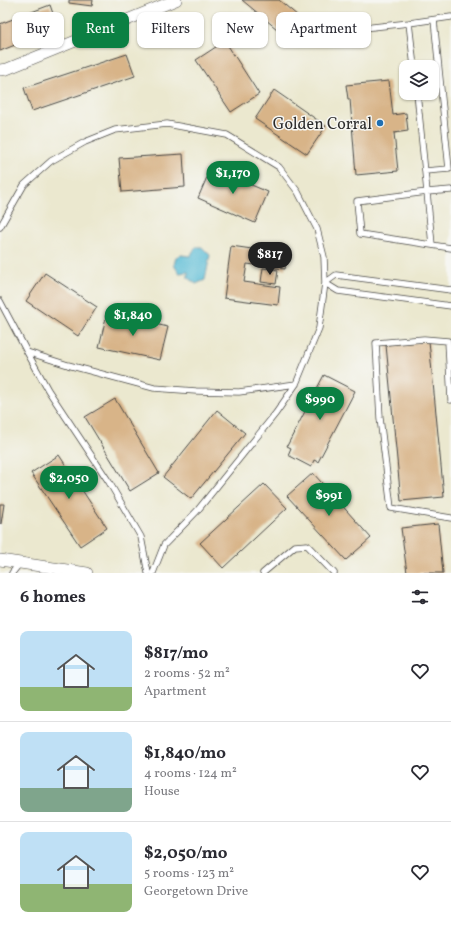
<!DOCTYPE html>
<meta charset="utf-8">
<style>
body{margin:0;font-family:Vollkorn,serif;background:#f2f2f3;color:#2b2b33;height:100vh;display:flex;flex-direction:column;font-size:15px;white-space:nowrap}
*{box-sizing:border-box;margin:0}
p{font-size:13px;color:#7c7c81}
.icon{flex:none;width:22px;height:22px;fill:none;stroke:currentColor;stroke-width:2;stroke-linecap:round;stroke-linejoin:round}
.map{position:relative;height:573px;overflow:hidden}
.panel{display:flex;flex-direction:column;background:#fff;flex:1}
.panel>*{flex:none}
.banner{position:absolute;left:12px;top:12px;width:427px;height:36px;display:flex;gap:8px}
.tools{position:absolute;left:399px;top:60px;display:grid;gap:8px}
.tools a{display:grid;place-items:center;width:40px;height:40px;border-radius:8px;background:#fff;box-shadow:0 1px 3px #0004;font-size:20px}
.price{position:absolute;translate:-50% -34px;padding:0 9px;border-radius:14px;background:#0b8043;color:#fff;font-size:13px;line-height:26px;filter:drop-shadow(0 1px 2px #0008)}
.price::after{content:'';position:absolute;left:50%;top:24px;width:12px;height:9px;margin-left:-6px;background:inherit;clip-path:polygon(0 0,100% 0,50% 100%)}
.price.current{background:#222;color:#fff}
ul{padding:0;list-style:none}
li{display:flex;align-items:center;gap:12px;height:100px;padding:0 20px}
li+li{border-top:1px solid #e1e1e2}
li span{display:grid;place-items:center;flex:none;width:112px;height:80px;border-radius:8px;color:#555}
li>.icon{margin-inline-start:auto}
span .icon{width:48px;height:48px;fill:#fffc;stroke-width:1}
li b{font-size:17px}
h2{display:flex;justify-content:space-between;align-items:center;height:48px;padding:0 20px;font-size:17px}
.pill{padding:0 14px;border-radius:8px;background:#fff;box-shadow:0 1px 3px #0004;font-size:14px;line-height:36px}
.pill.current{background:#0b8043;color:#fff}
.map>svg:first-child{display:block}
.water{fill:#58bcd6;stroke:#427480}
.building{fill:#d8b488}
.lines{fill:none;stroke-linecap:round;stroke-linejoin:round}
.service-casing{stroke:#484744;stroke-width:7}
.minor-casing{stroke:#484744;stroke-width:12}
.service{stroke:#fff;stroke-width:5.5}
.minor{stroke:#fff;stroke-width:11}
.poi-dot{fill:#1f6fb2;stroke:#f6f6f2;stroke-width:1.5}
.labels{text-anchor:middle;stroke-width:3;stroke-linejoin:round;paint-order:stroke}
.poi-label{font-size:16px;fill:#2b2b2b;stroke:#f6f6f2;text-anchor:end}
</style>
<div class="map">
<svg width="451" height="573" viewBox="0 0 451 573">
<rect width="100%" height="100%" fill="#f6f6f2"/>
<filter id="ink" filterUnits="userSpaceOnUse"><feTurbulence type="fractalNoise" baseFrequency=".025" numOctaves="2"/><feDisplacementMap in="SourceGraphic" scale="8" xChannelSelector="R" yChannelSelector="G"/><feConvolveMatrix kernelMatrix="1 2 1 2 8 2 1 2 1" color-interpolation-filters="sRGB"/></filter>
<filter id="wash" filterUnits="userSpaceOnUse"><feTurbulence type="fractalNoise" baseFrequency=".012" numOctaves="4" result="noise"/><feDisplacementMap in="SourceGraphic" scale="16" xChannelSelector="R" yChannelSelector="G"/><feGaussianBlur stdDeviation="0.9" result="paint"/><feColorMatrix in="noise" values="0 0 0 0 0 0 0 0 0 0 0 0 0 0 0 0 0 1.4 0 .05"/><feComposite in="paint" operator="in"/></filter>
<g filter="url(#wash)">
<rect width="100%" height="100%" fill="#ebe8cf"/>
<path class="water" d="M 196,247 L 202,247 L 210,255 L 205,280 L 196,284 L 188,278 L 188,272 L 179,273 L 174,265 L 176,257 L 181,255 L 190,256 Z"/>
<g id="blocks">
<path class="building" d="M 69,0 L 93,0 L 92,6 L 69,3 Z
M 242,0 L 279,0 L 298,16 L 283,34 Z
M 50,5 L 57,25 L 18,40 L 20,43 L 0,51 L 0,24 Z
M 225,41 L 259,94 L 231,112 L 196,60 Z
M 127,54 L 135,76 L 32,111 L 24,88 Z
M 389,81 L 393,115 L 406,113 L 408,131 L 394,133 L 398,171 L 356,175 L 350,99 L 348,99 L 346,85 Z
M 274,90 L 326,126 L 307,154 L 255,119 Z
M 183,154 L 185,187 L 122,192 L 119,158 Z
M 211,168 L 268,192 L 255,223 L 198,198 Z
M 231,246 L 287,254 L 285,269 L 247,264 L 244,282 L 280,287 L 278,305 L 224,298 Z
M 263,268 L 278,270 L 276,284 L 261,282 Z
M 45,273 L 97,307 L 78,336 L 26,301 Z
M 107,313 L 168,327 L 160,360 L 99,347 Z
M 429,341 L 444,497 L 401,501 L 386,345 Z
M 324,375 L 355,391 L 318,462 L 314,460 L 311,467 L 288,455 L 291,448 L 287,446 Z
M 115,399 L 159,473 L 130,491 L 85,417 Z
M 217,410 L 245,433 L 191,499 L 163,477 Z
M 59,455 L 107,528 L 80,546 L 31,473 Z
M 313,473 L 371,538 L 346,560 L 287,496 Z
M 264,484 L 287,508 L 223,568 L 200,543 Z
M 0,504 L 4,504 L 1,524 L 0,523 Z
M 438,524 L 443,573 L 407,573 L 401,528 Z"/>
</g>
</g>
<g filter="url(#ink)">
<use href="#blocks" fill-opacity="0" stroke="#484744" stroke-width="1"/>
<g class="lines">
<g class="service-casing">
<path id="service" d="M 346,30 L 409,23
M 414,67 L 409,23 L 451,17
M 417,93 L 427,192 L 451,190
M 425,171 L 449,169 L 434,20
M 0,227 L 24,185 L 51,161 L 85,142 L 115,130 L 167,124 L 227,135 L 279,167 L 298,192 L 317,229 L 324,257 L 325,283 L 319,328 L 296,384 L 276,413 L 197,511 L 164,545 L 153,573
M 432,245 L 427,192 L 357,201 L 360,234 L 451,248
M 451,290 L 336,275 L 325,283 L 338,291 L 451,306
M 0,301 L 27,352 L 68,365 L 154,388 L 196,391 L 239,392 L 296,384
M 27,352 L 48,390 L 109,482 L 141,537 L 148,573
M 451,400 L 448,341 L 424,339 L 376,343 L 380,418 L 391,508 L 451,518
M 12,573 L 20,563
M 263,573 L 295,546 L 307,545 L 334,573"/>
</g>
<g class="minor-casing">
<path id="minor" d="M 0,70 L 7,69 L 176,0
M 0,560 L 87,573"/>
</g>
<use href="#service" class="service"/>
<use href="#minor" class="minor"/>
</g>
</g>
<circle class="poi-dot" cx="380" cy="123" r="4"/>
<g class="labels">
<g class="poi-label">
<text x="372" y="129">Golden Corral</text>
</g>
</g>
</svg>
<div class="tools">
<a><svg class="icon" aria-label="layers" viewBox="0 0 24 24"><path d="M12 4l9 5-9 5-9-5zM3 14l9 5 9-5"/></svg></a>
</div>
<b class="price" style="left:233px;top:195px">$1,170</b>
<b class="price current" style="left:270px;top:276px">$817</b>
<b class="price" style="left:133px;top:337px">$1,840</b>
<b class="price" style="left:320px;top:421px">$990</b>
<b class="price" style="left:69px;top:500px">$2,050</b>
<b class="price" style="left:329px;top:517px">$991</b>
<div class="banner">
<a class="pill">Buy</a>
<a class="pill current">Rent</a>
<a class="pill">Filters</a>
<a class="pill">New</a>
<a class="pill">Apartment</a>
</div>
</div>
<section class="panel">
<h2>6 homes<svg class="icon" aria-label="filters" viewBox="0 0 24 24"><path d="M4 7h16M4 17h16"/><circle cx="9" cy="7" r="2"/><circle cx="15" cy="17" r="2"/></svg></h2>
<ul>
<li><span style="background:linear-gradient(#bfe0f5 70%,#8fb573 0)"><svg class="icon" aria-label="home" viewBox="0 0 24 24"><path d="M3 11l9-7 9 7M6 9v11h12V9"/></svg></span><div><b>$817/mo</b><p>2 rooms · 52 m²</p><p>Apartment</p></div><svg class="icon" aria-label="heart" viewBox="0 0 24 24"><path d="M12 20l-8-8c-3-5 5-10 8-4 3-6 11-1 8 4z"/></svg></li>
<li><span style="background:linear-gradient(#bfe0f5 70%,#7fa58c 0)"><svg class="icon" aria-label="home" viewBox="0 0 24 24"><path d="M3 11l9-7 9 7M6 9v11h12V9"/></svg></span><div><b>$1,840/mo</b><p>4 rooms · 124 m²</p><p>House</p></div><svg class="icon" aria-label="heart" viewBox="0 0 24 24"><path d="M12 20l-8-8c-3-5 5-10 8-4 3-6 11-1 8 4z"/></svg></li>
<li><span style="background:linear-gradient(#bfe0f5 65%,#8fb573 0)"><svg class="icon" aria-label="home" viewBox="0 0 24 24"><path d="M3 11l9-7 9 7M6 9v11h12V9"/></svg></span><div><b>$2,050/mo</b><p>5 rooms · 123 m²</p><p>Georgetown Drive</p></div><svg class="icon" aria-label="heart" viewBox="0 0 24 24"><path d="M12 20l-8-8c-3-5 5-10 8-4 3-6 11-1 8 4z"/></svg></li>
</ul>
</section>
